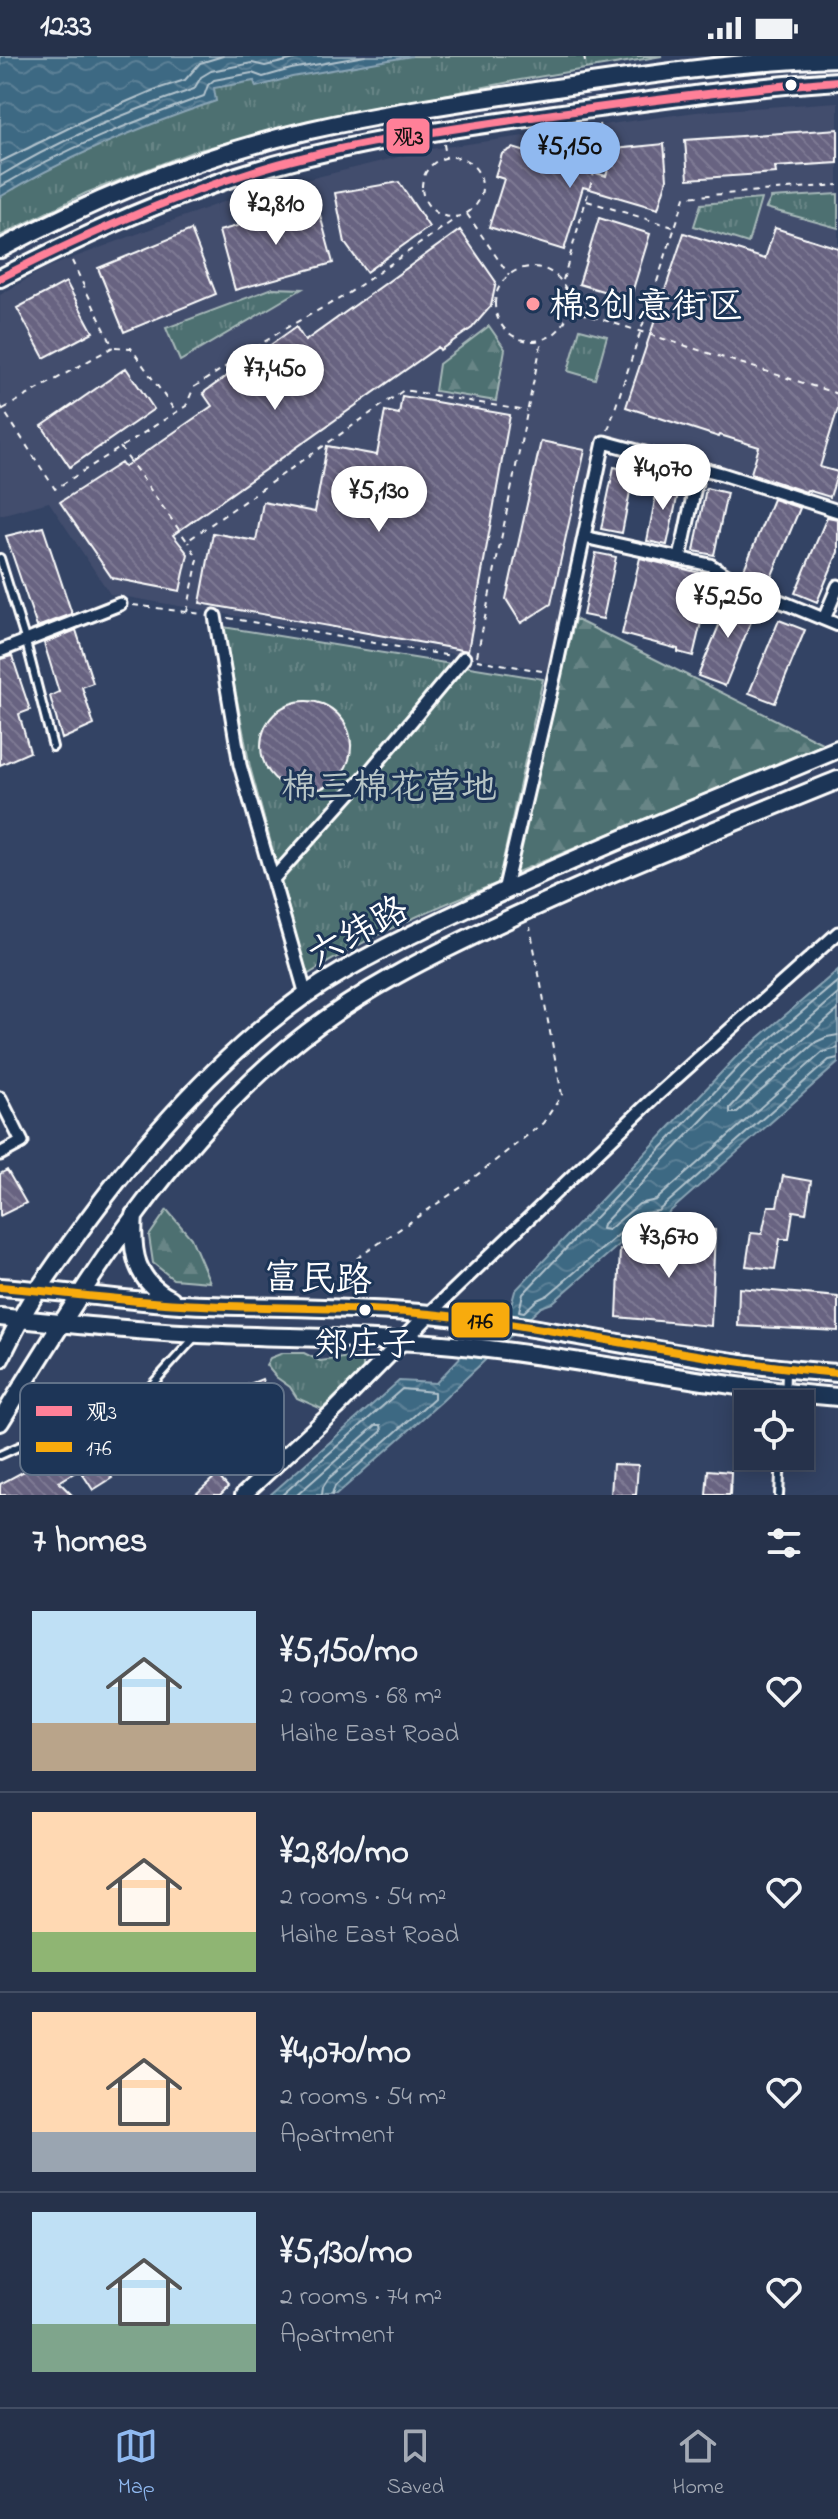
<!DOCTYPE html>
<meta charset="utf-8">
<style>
body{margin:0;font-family:"Indie Flower","LXGW WenKai TC",sans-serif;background:#2e3a52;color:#f1f3f6;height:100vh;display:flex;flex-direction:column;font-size:30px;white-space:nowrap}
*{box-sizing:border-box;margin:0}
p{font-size:26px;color:#a4aab5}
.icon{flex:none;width:44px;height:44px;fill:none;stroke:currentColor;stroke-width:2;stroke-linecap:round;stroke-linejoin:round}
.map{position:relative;height:1439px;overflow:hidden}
.panel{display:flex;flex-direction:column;background:#26324b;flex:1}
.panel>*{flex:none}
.tools{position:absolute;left:734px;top:1334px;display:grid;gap:16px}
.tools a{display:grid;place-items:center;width:80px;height:80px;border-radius:0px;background:#26324b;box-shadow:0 4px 20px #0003,0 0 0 2px #424d63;font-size:40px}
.price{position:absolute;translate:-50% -68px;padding:0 18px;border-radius:28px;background:#fff;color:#222;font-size:26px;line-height:52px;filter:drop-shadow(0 2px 4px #0008)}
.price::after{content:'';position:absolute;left:50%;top:48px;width:24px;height:18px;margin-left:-12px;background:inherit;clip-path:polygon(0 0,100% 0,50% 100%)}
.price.on{background:#90b9f0;color:#111}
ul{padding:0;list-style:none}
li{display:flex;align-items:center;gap:24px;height:200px;padding:0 32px}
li+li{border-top:2px solid #424d63}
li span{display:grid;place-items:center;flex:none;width:224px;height:160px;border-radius:0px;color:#555}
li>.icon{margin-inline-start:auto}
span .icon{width:96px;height:96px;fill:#fffc;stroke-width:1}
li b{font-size:34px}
h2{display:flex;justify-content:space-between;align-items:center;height:96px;padding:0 32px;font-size:34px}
.status{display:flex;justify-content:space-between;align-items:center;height:56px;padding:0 40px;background:#26324b;direction:ltr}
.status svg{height:22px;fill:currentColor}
.dock{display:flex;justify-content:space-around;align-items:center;height:112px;border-top:2px solid #424d63;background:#26324b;font-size:22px;color:#a4aab5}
.dock a{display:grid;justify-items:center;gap:4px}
.dock .on{color:#90b9f0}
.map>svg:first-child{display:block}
.built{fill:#434d6d}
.grass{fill:url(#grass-tufts);stroke:#a6b8b8;stroke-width:2}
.forest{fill:url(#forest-firs);stroke:#a6b8b8;stroke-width:2}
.water{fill:url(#water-waves);stroke:#8ba5b5;stroke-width:2}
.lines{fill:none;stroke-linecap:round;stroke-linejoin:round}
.shore{stroke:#b2c3cd;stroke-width:2}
.building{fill:url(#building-back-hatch);stroke:#fff;stroke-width:2}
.service-casing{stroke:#fff;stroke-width:12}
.minor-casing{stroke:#fff;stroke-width:17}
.tertiary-casing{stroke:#fff;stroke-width:20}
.secondary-casing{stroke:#fff;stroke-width:22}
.path{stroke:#fff;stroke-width:2;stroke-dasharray:6 6;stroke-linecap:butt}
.service{stroke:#1d3557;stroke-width:6}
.minor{stroke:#1d3557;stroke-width:11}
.tertiary{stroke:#1d3557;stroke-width:14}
.secondary{stroke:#1d3557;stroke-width:16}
.bus-1-casing{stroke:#1d3557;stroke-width:14}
.bus-2-casing{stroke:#1d3557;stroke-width:14}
.bus-1{stroke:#ff8098;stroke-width:8}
.bus-2{stroke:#f8ab0d;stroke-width:8}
.bus-dot{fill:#fff;stroke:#1d3557;stroke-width:3}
.poi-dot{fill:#ff9aa2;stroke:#1d3557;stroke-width:3}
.labels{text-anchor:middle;stroke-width:6;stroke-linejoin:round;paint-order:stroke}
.bus-label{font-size:34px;fill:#fff;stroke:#1d3557}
.poi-label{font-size:36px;fill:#fff;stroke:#1d3557;text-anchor:start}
.park-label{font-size:36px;fill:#b8c6c6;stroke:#1d3557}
.street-label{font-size:36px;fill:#fff;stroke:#1d3557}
.key{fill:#1d3557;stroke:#617289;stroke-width:2}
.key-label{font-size:22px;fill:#fff}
.line-badge{stroke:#1d3557;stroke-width:3}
.pale-badge-label{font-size:22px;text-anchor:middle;font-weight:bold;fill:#111}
</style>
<div class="status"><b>12:33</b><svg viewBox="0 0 49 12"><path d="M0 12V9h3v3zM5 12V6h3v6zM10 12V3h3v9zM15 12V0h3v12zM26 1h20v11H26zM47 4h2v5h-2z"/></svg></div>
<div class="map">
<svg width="838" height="1439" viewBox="0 0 838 1439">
<defs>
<pattern id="grass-tufts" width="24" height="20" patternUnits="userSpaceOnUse" patternTransform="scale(2)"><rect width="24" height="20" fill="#4d7071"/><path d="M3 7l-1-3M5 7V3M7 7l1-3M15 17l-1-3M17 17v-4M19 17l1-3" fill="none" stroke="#688586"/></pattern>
<pattern id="forest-firs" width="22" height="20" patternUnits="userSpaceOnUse" patternTransform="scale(2)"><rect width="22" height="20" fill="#4d7071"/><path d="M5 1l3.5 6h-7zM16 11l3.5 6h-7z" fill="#688586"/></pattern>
<pattern id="water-waves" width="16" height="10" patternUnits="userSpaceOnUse" patternTransform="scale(2)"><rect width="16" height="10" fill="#3e6983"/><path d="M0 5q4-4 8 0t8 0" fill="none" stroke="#5b8096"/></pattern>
<pattern id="building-back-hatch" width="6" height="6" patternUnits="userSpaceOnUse" patternTransform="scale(2)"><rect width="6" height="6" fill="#676381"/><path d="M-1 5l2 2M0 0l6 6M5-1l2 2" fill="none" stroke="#7e7a94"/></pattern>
</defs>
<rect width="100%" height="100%" fill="#334364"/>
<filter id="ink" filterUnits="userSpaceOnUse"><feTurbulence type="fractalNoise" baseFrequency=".0125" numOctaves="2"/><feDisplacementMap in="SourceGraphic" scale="16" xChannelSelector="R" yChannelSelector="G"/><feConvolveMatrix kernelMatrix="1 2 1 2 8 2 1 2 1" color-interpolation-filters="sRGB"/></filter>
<g filter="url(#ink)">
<path class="built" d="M 838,46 L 838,451 L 600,376 L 552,615 L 110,538 L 49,446 L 0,459 L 0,239 L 46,212 L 236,141 L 431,93 L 696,56 Z"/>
<path class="grass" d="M 0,0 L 662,0 L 520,24 L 301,67 L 192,96 L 86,137 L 0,180 Z
M 838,138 L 838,172 L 766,152 L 771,142 Z
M 761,143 L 748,187 L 694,170 L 701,148 Z
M 273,232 L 302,233 L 180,305 L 166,272 Z
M 580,273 L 607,280 L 595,323 L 568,315 Z
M 223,571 L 543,623 L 498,827 C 430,853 369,880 307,919 L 250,711 Z
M 283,1297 L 304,1297 L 320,1305 L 359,1300 L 363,1305 L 363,1314 L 322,1353 L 297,1342 L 290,1331 L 276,1321 L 266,1309 L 270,1302 Z"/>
<path class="forest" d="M 489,270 L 505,293 L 496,345 L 435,335 L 439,308 Z
M 575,563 L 824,688 L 515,817 Z
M 167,1154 L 191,1182 L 210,1226 L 173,1223 L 153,1207 L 149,1180 Z"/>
<path class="water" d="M 0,0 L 412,0 L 292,21 L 256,31 L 254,25 L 214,32 L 216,45 C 142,70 67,100 0,141 Z
M 838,914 L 838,1007 L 656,1168 L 650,1162 L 552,1247 L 541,1251 L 442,1345 L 336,1439 L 270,1439 L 399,1325 L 436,1327 L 512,1246 L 515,1235 L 735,1002 Z"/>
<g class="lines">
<path class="shore" d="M 0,106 L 91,61 L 154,34 L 185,24 L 200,7 L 223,0
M 0,120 C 59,84 129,55 194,33 L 201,21 L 211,15 L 252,7 L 265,10 L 308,0
M 0,131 C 63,93 135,65 204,40 L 208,29 L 214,24 L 252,17 L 263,21 L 291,13 L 365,0
M 838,925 L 741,1008 L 523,1238 L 519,1255 L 524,1256 L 537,1244 L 548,1239 L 644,1157 L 658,1155 L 829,1004 L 838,1002
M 838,938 L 748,1016 L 603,1168 L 602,1173 L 608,1174 L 639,1148 L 656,1144 L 823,996 L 838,992
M 838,954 L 756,1024 L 730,1052 L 730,1057 L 736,1057 L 816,986 L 827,981 L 838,979
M 282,1439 L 402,1333 L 434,1336 L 434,1342 L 335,1430 L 332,1439
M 297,1439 L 376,1369 L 381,1369 L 382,1375 L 328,1423 L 323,1431 L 322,1439"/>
</g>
<path class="building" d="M 838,73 L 838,107 L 775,111 L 776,117 L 688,123 L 685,84 Z
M 664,88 L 667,123 L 658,153 L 583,131 L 564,194 L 489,171 L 504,123 L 495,120 L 502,98 L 513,92 L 606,120 L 614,93 Z
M 399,126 L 429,171 L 366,216 L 345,187 L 335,137 Z
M 317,148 L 333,207 L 235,234 L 219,175 Z
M 599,162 L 650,178 L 630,243 L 579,228 Z
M 775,172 L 838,192 L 838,352 L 820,411 L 838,416 L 830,441 L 807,434 L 806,436 L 751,417 L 759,391 L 720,379 L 719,381 L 626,351 L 684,177 L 765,203 Z
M 191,174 L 216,238 L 124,276 L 98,212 Z
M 460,174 L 496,226 L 491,250 L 472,272 L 440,294 L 438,291 L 173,479 L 188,498 L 180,535 L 112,522 L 60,446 L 121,407 L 124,411 L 212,350 L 203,337 L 296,271 L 305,285 Z
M 66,226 L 93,276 L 44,302 L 17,252 Z
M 126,312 L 154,353 L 70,411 L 42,370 Z
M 402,340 L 510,359 L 468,595 L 200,547 L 213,477 L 256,485 L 263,446 L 315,456 L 327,390 L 377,399 L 385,355 L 399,358 Z
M 541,385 L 585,394 L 551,548 L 521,567 L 506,543 Z
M 614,411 L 634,415 L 622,477 L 601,473 Z
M 659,424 L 680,428 L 667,489 L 647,485 Z
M 706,432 L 727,437 L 714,499 L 694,495 Z
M 773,443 L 800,452 L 768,529 L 742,518 Z
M 827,461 L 838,463 L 838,496 L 817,546 L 795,537 Z
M 43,471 L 72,558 L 37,571 L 6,480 Z
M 596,497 L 616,501 L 603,563 L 583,559 Z
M 640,502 L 712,520 L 693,600 L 678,596 L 678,593 L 622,578 Z
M 732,538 L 758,548 L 725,630 L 698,620 Z
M 779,564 L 805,574 L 775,647 L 749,637 Z
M 76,574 L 93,627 L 82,631 L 94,669 L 62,683 L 50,640 L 59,636 L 44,587 Z
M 12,600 L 30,654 L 19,658 L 30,696 L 0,709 L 0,603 Z
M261 690a45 45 0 1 1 90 0a45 45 0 1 1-90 0Z
M 7,1114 L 26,1147 L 0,1160 L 0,1118 Z
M 783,1120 L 811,1125 L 806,1157 L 793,1155 L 789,1183 L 780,1183 L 775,1213 L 746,1210 L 751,1177 L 762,1178 L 768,1150 L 777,1150 Z
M 677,1171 L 715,1174 L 711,1270 L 617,1261 L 620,1193 L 675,1193 Z
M 739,1232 L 838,1241 L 838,1275 L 738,1270 Z
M 262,1323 L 275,1363 L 216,1385 L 222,1400 L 204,1406 L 190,1376 L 144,1397 L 138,1378 L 205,1349 L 204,1346 Z
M 71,1390 L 84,1411 L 59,1426 L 72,1439 L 0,1439 L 0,1428 Z
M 101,1405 L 112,1422 L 93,1434 L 82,1417 Z
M 613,1408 L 638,1409 L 636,1439 L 611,1439 Z
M 708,1414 L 731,1416 L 730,1439 L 706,1439 Z
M 217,1419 L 228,1431 L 220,1439 L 195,1439 Z"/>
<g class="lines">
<g class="service-casing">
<path id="service" d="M 0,502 L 26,586 L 53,691
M 785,1348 L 786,1316
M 0,1399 L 148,1333 L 195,1281
M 779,1439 L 781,1400"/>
</g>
<g class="minor-casing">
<path id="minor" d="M 584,481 L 710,509 L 741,529 L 838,569
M 680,502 L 699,412
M 215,560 L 240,709 L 306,939
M 824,563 L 838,530
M 0,595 L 120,548
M 273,823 L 370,715 L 464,602
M 504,835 L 555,617 L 604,386 L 722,418 L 838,455
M 0,1042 L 22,1086 L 0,1098
M 429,1258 L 655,1041 L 838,877"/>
</g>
<g class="tertiary-casing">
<path id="tertiary" d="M 243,1439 L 337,1352 L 429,1258"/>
</g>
<g class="secondary-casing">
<path id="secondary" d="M 0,193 C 98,141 202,99 310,74 C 389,56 470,45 549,33 C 645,19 741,5 838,2
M 0,222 C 69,187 138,154 211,129 C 321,89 439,75 555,58 C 649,45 743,31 838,25
M 134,1159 C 131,1196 135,1225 171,1243
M 0,1231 C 60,1235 121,1244 181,1248 C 264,1252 348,1250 430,1258 C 567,1272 700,1309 838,1317
M 0,1261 C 66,1268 133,1275 199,1278 C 284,1282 369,1281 454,1289 C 582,1302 709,1331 838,1341
M 0,1303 C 12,1280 23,1255 38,1234 C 113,1124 196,1017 305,939 C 360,901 427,871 487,843 C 603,789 721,742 838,693
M 0,1366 C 83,1233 164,1096 286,994 C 354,936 435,897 515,860 C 621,811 730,768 838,724"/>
</g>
<path class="path" d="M 584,0 L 586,12
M 444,88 L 446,101
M422 131a30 30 0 1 1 60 0a30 30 0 1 1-60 0Z
M 587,145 L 673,171
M 467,158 L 509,219
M495 248a37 37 0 1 1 74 0a37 37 0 1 1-74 0Z
M 563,224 L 602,89 L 599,68
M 569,253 L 838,338
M 115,291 L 131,292 L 175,355
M 0,349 L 55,433 L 186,350 L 194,331 L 286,272 L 346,239 L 458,161
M 3,353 L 113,291 L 72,205
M 608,374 L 685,141 L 838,129
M 120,391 L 187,485 L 404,334 L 527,355
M 133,549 L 202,558
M 187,556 L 198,503 L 188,486
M 228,562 L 451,600
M 477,600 L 542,284
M 477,604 L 542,615
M 347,1209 L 463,1130 L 543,1067 L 562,1039 L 530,871"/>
<use href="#service" class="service"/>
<use href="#minor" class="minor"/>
<use href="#tertiary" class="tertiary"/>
<use href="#secondary" class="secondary"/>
<g class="bus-1-casing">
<path id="bus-1" d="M 0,222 C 81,181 164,143 251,116 C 340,88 433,76 525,62 C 629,47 733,33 838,25"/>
</g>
<g class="bus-2-casing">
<path id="bus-2" d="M 0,1231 C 60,1236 121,1245 181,1248 C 264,1253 347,1250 430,1258 C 567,1272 701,1306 838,1317"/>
</g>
<use href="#bus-1" class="bus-1"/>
<use href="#bus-2" class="bus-2"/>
</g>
</g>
<g class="bus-dot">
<circle cx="791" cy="29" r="7"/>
<circle cx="365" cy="1254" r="7"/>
</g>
<circle class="poi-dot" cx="533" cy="248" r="8"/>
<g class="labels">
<g class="bus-label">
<text x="365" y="1299">郑庄子</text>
</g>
<g class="poi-label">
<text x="549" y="261">棉3创意街区</text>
</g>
<g class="park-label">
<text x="389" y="742">棉三棉花营地</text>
</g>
<g class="street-label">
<text transform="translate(357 874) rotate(-29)" y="13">六纬路</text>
<text transform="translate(318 1221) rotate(2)" y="13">富民路</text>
</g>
</g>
<rect x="20" y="1327" width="264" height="92" rx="12" class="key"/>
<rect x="36" y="1350" width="36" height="10" fill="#ff8098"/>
<rect x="36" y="1386" width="36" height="10" fill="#f8ab0d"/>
<g class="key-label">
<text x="86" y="1363">观3</text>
<text x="86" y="1399">176</text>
</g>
<g class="line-badge">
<rect x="385" y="61" width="46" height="38" rx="8" fill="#ff8098"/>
<rect x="450" y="1245" width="61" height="38" rx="8" fill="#f8ab0d"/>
</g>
<g class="pale-badge-label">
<text x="408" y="88">观3</text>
<text x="480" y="1272">176</text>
</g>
</svg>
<div class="tools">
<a><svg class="icon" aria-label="locate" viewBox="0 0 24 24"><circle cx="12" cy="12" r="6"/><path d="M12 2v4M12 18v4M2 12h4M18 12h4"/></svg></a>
</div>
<b class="price on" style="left:570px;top:134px">¥5,150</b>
<b class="price" style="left:276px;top:191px">¥2,810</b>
<b class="price" style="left:275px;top:356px">¥7,450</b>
<b class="price" style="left:663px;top:456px">¥4,070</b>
<b class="price" style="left:379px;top:478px">¥5,130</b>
<b class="price" style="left:728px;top:584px">¥5,250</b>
<b class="price" style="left:669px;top:1224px">¥3,670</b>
</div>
<section class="panel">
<h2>7 homes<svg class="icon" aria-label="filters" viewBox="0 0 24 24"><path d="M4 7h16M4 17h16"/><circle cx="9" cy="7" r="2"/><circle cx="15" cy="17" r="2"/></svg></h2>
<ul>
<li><span style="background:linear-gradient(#bfe0f5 70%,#b9a48a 0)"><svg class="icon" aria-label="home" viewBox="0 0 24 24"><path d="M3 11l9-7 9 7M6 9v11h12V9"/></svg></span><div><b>¥5,150/mo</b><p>2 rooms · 68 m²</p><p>Haihe East Road</p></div><svg class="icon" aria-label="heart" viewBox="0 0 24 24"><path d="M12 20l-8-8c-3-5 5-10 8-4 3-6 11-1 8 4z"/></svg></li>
<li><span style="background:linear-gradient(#ffd9b3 75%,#8fb573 0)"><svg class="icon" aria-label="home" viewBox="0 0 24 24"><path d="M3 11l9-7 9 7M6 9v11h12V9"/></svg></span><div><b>¥2,810/mo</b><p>2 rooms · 54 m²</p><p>Haihe East Road</p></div><svg class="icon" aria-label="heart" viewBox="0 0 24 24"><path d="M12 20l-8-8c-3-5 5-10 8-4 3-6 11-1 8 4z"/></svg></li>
<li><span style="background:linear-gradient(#ffd9b3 75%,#9aa5b1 0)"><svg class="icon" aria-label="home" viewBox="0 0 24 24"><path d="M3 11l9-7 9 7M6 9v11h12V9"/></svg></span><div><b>¥4,070/mo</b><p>2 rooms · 54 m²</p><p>Apartment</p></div><svg class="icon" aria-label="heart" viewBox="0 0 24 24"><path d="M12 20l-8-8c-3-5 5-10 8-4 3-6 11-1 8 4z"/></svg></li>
<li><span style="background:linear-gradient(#bfe0f5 70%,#7fa58c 0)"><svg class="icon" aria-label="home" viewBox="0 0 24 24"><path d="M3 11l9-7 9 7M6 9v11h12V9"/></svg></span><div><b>¥5,130/mo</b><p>2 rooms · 74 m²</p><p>Apartment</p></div><svg class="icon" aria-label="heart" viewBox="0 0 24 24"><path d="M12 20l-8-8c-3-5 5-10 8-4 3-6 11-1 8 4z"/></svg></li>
</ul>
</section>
<nav class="dock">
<a class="on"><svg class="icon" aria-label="map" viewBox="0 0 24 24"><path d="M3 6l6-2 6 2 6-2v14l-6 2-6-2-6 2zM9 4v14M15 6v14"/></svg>Map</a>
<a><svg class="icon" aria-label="saved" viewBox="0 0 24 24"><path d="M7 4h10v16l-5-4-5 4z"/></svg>Saved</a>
<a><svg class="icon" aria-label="home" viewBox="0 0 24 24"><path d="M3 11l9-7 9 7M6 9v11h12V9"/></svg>Home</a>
</nav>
